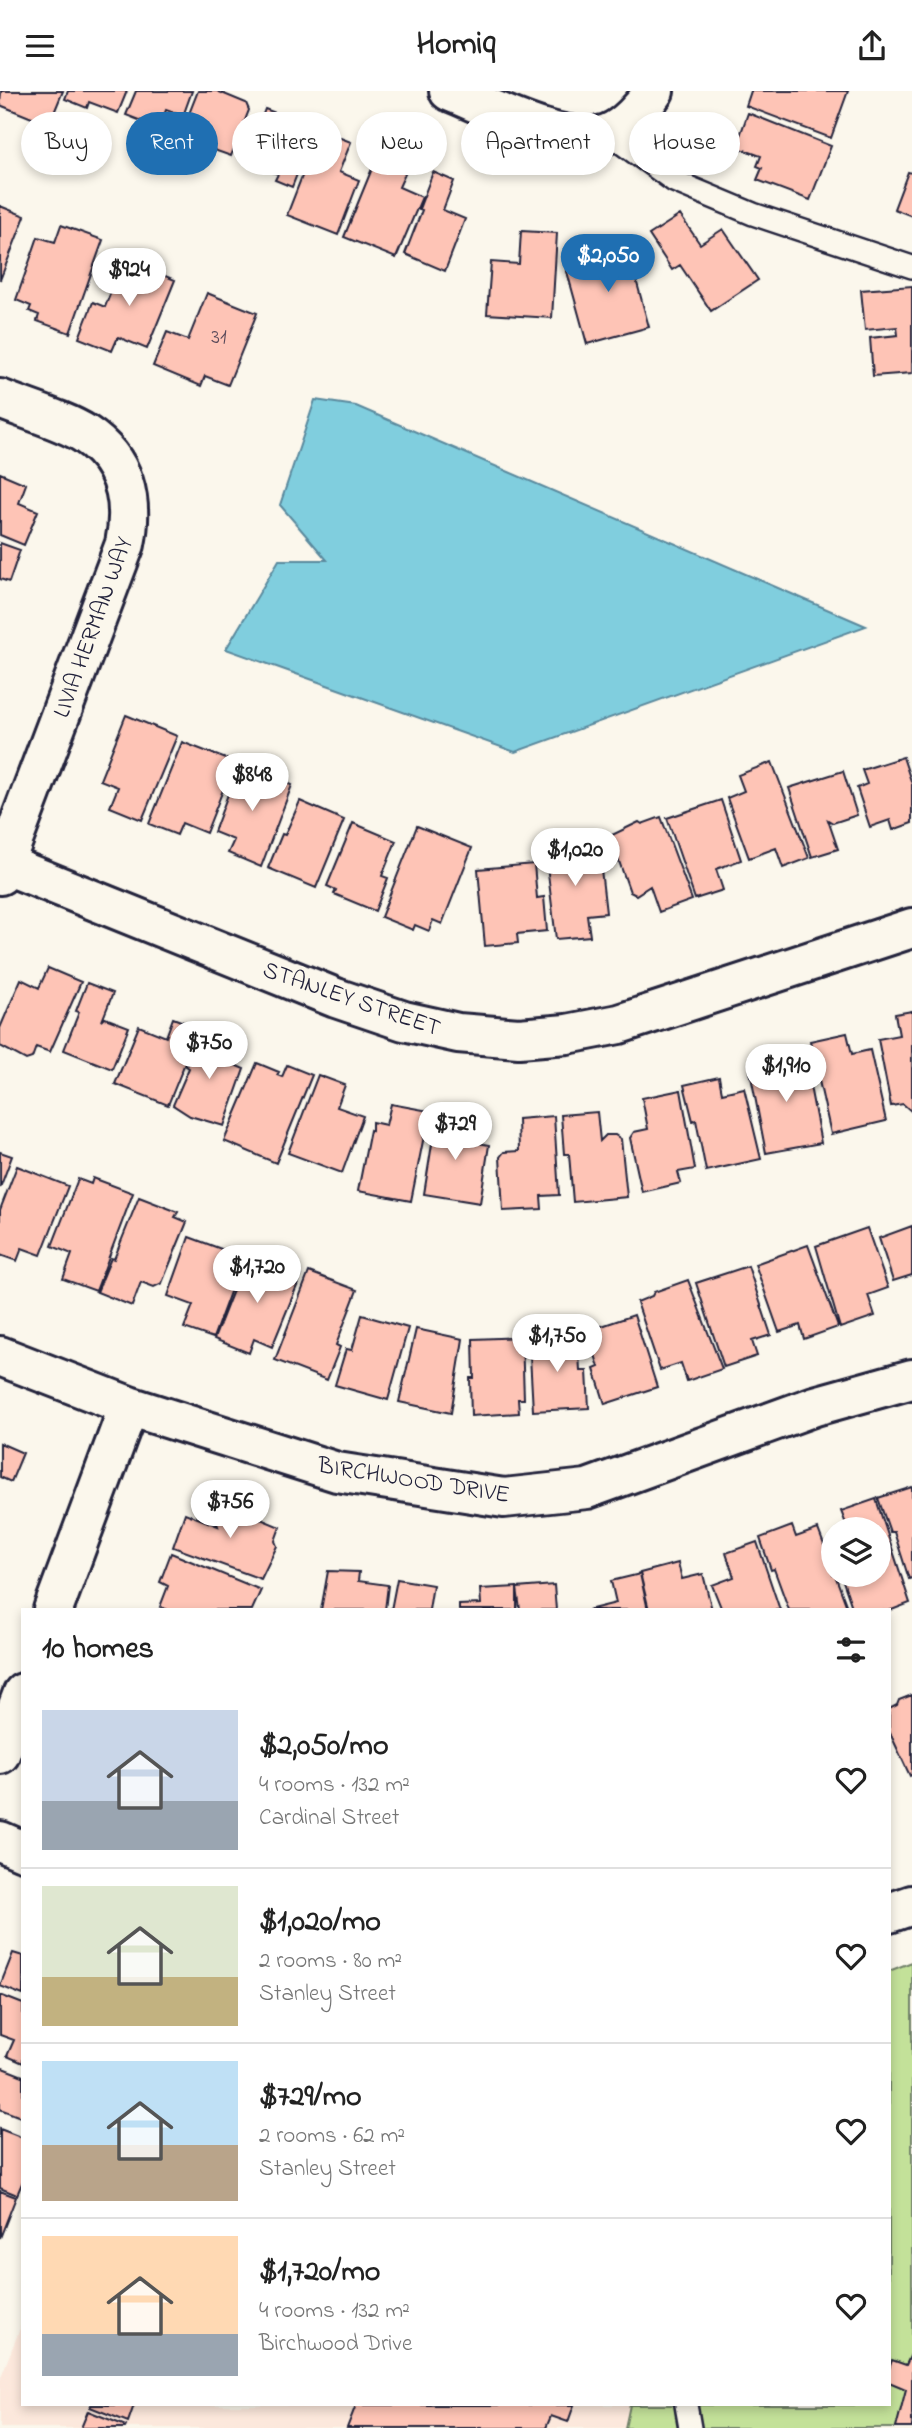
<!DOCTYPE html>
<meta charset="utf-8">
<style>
body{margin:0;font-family:"Indie Flower",sans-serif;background:#f6f6f6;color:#222;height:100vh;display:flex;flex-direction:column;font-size:26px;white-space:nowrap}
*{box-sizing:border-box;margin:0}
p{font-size:23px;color:#767676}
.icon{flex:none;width:38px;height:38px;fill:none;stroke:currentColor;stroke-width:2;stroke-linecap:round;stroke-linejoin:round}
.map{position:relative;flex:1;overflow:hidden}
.drawer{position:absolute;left:21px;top:1517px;width:870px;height:798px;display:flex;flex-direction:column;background:#fff;border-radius:0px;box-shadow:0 4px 10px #0003}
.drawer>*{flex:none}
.top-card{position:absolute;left:21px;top:21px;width:872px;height:63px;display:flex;gap:14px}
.controls{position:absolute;left:821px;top:1426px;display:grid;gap:14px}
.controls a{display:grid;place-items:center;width:70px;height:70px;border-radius:50%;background:#fff;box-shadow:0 4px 10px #0003;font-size:35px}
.price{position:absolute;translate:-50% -60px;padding:0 16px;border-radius:24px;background:#fff;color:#222;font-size:23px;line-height:46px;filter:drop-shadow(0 2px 4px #0008)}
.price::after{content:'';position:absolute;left:50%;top:42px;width:21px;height:16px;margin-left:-10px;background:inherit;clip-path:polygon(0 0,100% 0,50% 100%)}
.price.on{background:#1f6fb2;color:#fff}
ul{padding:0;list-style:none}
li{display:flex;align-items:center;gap:21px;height:175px;padding:0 21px}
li+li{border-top:2px solid #e0e0e0}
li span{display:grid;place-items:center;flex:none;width:196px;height:140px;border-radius:0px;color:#555}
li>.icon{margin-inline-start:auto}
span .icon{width:84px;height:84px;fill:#fffc;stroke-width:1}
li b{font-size:30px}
h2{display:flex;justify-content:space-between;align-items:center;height:84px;padding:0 21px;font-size:30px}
.pill{padding:0 24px;border-radius:32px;background:#fff;box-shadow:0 4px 10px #0003;font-size:24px;line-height:63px}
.pill.on{background:#1f6fb2;color:#fff}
header{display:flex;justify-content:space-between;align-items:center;height:91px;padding:0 21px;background:#fff;font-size:32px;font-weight:700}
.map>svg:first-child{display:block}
.built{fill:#fce8dc}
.green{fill:#c3e199;stroke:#72826a;stroke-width:2}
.water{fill:#80cede;stroke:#5a899d;stroke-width:2}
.building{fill:#fec4b6;stroke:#22223b;stroke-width:2}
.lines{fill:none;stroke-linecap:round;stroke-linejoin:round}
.lane-casing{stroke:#22223b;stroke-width:26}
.street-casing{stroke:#22223b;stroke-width:44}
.secondary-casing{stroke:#22223b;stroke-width:44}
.lane{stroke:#fbf7ec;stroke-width:21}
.street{stroke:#fbf7ec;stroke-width:38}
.secondary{stroke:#fbf7ec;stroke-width:38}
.labels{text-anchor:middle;stroke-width:7;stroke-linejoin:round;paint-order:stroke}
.number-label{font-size:21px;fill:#594a5a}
.street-label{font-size:24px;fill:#22223b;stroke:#fbf7ec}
</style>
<header><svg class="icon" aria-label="menu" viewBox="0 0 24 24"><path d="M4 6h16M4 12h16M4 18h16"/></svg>Homiq<svg class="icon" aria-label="share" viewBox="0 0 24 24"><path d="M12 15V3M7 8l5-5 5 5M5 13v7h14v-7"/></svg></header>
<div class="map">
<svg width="912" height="2337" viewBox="0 0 912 2337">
<rect width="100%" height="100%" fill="#fbf7ec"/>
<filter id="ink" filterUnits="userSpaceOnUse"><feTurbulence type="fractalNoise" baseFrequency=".0143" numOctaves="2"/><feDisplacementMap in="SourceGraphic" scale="14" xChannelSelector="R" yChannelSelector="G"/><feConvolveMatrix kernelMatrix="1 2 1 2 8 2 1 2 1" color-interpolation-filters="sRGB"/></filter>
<g filter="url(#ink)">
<path class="built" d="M 23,2230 L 23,2314 L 630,2314 L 625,2337 L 0,2337 L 0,2288 Z"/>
<path class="green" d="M 912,1871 L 912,2337 L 625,2337 L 630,2314 L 889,2314 L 889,1880 Z"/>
<path class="water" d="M 315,309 L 356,315 L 866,535 L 515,661 L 226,558 L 279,469 L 327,469 L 280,414 Z"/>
<path class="building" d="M 1,0 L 63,0 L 49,34 L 0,14 Z
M 68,0 L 127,0 L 118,22 L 89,11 L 87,17 L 65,8 Z
M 136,0 L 192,0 L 183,25 L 166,19 L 159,37 L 126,24 Z
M 198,0 L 217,0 L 246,12 L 249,19 L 231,65 L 197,53 L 204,35 L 187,28 Z
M 751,0 L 848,0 L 831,47 L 746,15 Z
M 265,18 L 315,37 L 292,96 L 275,89 L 278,83 L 245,70 Z
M 748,22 L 831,55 L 810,109 L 757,89 L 762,77 L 757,75 L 761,65 L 736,56 Z
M 320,39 L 351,51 L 339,81 L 359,89 L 338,144 L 287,124 Z
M 376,60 L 409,74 L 399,96 L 422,106 L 396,167 L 344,146 L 376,68 L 372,67 Z
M 433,81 L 454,90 L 443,119 L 465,128 L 445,180 L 405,163 L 422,119 L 419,118 Z
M 908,81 L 912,82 L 912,125 L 894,118 Z
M 0,115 L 25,125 L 0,189 Z
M 680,124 L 700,153 L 723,138 L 758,189 L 711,220 L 680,174 L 672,179 L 649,144 Z
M 61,134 L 103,149 L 70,242 L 37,230 L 39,224 L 29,220 L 31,215 L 16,209 L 38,146 L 55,151 Z
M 521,140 L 557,142 L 552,227 L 487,223 L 491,171 L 519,173 Z
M 625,148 L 649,236 L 587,253 L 566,177 L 590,170 L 592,175 L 599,173 L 594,156 Z
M 124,168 L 175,189 L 147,258 L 118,246 L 112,260 L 79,247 L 93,211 L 105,216 Z
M 912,195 L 912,282 L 873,285 L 870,247 L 898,244 L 897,236 L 865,239 L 861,199 Z
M 207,202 L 257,222 L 228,294 L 205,285 L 201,295 L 153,275 L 167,241 L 188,249 Z
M 0,382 L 26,393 L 19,412 L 38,420 L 24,454 L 0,444 Z
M 0,452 L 20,459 L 9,491 L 0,488 Z
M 126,624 L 177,645 L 142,729 L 110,716 L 118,696 L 100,689 Z
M 182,651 L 234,671 L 206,742 L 182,732 L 177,744 L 149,733 Z
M 903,666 L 912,693 L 912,732 L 893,739 L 890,729 L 870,736 L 857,697 L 867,693 L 862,679 Z
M 240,671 L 292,694 L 261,776 L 228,762 L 234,749 L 214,741 Z
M 772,671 L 809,767 L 783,777 L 776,757 L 749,767 L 727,707 L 744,700 L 738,684 Z
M 843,680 L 857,724 L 833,732 L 828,729 L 838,758 L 812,766 L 789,697 Z
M 721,709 L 741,769 L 716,778 L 723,799 L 695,808 L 667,727 Z
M 300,710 L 344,729 L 316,797 L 268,777 L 282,743 L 285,744 Z
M 661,726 L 692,809 L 659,821 L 650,795 L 636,804 L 630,801 L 610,745 L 639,731 L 642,733 Z
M 353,732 L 396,750 L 382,785 L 388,787 L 375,820 L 334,803 L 336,799 L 327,795 Z
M 417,735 L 472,757 L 442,833 L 433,829 L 429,840 L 415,834 L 413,839 L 381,826 Z
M 598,752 L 606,822 L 587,824 L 590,845 L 556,848 L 545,758 Z
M 534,773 L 537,807 L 544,806 L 547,840 L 517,843 L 518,852 L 485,855 L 478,778 Z
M 48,877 L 81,891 L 50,961 L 36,956 L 32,967 L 26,969 L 0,955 L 0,937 L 21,888 L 39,897 Z
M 87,892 L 113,902 L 102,930 L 105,927 L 129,936 L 112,978 L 64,959 L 79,921 L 76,920 Z
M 912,920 L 912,1020 L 911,1020 L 903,1013 L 891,1015 L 878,948 L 899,944 L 895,923 Z
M 173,927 L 199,937 L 168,1014 L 115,993 L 139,935 L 166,946 Z
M 202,938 L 229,949 L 221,968 L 244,978 L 224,1035 L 190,1025 L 173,1014 L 189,977 L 186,975 Z
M 847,942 L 852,963 L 870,959 L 886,1030 L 831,1043 L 810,950 Z
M 803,959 L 821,1052 L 766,1062 L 750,980 L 774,975 L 772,965 Z
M 257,972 L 279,981 L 277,984 L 282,986 L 287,974 L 312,984 L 276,1072 L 224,1050 Z
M 318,984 L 345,994 L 337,1016 L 363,1025 L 342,1082 L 288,1062 Z
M 719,986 L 722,1002 L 744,997 L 761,1068 L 706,1080 L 696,1029 L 693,1030 L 684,994 Z
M 681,999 L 695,1078 L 678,1081 L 681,1092 L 642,1101 L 630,1047 L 634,1041 L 648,1038 L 642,1007 Z
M 391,1013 L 429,1020 L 411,1110 L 358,1100 L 370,1039 L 372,1040 L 372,1031 L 386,1034 Z
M 597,1021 L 600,1050 L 606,1044 L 615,1044 L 621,1048 L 627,1106 L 573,1111 L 569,1063 L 564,1063 L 561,1024 Z
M 437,1022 L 467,1027 L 463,1049 L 489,1054 L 480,1112 L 424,1103 Z
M 554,1025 L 559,1104 L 541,1105 L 542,1118 L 503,1120 L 500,1066 L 504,1061 L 519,1060 L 518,1028 Z
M 0,1061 L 12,1065 L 0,1097 Z
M 17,1075 L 68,1095 L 41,1164 L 22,1157 L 17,1170 L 0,1164 L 0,1119 Z
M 93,1087 L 133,1102 L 96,1200 L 63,1188 L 72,1163 L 52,1155 L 78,1088 L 91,1093 Z
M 139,1106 L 178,1121 L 175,1126 L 187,1131 L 162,1192 L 154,1196 L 141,1191 L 132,1215 L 97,1201 L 111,1167 L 114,1168 Z
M 912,1135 L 912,1184 L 893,1190 L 879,1147 Z
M 867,1137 L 888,1197 L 868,1204 L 875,1225 L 840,1237 L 816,1155 Z
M 189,1146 L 243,1166 L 213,1247 L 184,1237 L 193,1214 L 168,1205 Z
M 808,1154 L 838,1236 L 804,1248 L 800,1234 L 779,1241 L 755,1173 Z
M 247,1164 L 301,1185 L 272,1256 L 254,1248 L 249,1262 L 214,1248 Z
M 748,1175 L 771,1244 L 752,1250 L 757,1265 L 724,1276 L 696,1192 Z
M 309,1181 L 357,1199 L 336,1254 L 340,1256 L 327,1289 L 275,1269 Z
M 688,1189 L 722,1278 L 687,1290 L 681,1272 L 660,1279 L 637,1211 L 652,1205 L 654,1201 Z
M 362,1224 L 408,1237 L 388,1309 L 335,1294 L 346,1258 L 352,1259 Z
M 634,1224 L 657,1296 L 605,1313 L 594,1278 L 599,1276 L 587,1240 Z
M 416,1238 L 463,1248 L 451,1322 L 399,1311 Z
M 578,1244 L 580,1280 L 587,1280 L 589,1317 L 533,1320 L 529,1246 Z
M 522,1246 L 524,1308 L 518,1308 L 519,1322 L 471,1325 L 470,1287 L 474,1287 L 473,1248 Z
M 0,1352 L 23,1362 L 11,1391 L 0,1386 Z
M 912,1396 L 912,1487 L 909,1488 L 894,1441 L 890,1441 L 878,1407 Z
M 876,1408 L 910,1512 L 889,1520 L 853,1519 L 841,1484 L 878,1484 L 878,1438 L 848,1438 L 841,1420 Z
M 227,1414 L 280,1436 L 275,1450 L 277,1455 L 261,1488 L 173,1456 L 185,1422 L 218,1435 L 215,1427 L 218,1418 Z
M 792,1435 L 796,1446 L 818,1438 L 833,1478 L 833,1484 L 835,1484 L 848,1519 L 789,1519 L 774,1478 L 771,1479 L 760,1447 Z
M 757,1451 L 780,1519 L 722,1519 L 712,1494 L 734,1486 L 726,1462 Z
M 171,1462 L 261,1499 L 252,1519 L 168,1519 L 160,1516 L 168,1495 L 160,1491 Z
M 678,1472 L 682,1488 L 703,1483 L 712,1519 L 649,1519 L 640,1482 Z
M 328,1480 L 359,1481 L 358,1490 L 388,1494 L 385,1519 L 321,1519 Z
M 640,1483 L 648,1519 L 588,1519 L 616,1512 L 611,1490 Z
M 397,1488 L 433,1494 L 429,1519 L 391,1519 Z
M 554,1494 L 556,1519 L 520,1519 L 517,1497 Z
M 517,1496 L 517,1519 L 459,1519 L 459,1514 L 481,1513 L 480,1498 Z
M 912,1604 L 912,1684 L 910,1685 L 889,1640 L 889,1618 L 897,1614 L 899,1609 Z
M 13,1862 L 23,1865 L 23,1904 L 0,1895 Z
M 0,1904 L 23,1913 L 23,1972 L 7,1965 L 14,1949 L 0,1944 Z
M 0,1976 L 23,1985 L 23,2027 L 0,2018 Z
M 0,2038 L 23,2047 L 23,2090 L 17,2104 L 0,2097 Z
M 0,2100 L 16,2106 L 0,2147 Z
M 912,2261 L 912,2337 L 896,2337 L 906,2298 L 889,2291 L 889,2278 L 892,2269 L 906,2274 Z
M 91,2314 L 134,2314 L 128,2331 L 90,2316 Z
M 356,2314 L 574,2314 L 568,2331 L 551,2325 L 546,2337 L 347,2337 Z
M 88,2320 L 126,2335 L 125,2337 L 81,2337 Z"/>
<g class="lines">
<g class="lane-casing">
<path id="lane" d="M 609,43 L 674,90 L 753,123 L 912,176
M 686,2314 L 690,2337"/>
</g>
<g class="street-casing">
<path id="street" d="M 449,0 C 489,16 566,57 607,43 C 625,37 644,15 654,0
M 0,308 C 24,318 65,330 85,343 C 125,369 134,409 125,453 L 0,784
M 4,773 L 336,907 L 404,930 L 458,942 L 519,947 L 567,943 L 619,933 L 912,837
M 0,1265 L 129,1315 L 337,1381 L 504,1407 L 587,1398 L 815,1315 L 912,1288
M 53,1519 L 129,1315
M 0,1663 L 23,1602"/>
</g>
<g class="secondary-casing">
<path id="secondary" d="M 0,1750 L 23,1760
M 889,1822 L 912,1814"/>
</g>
<use href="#lane" class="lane"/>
<use href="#street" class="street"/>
<use href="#secondary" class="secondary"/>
</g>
</g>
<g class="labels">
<g class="number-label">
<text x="219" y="252">31</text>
</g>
<g class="street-label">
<text transform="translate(92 536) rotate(-70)" y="8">LIVIA HERMAN WAY</text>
<text transform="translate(352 907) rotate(19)" y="8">STANLEY STREET</text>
<text transform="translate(414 1388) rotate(9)" y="8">BIRCHWOOD DRIVE</text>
</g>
</g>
</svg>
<div class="controls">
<a><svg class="icon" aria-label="layers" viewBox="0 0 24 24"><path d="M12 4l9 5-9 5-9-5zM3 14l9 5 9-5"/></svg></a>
</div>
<b class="price on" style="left:608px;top:203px">$2,050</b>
<b class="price" style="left:129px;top:217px">$924</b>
<b class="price" style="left:252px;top:722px">$848</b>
<b class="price" style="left:575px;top:797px">$1,020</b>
<b class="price" style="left:209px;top:990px">$750</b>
<b class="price" style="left:786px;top:1013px">$1,910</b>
<b class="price" style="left:455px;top:1071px">$729</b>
<b class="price" style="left:257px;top:1214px">$1,720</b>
<b class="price" style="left:557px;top:1283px">$1,750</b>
<b class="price" style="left:230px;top:1449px">$756</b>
<div class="top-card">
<a class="pill">Buy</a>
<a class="pill on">Rent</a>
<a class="pill">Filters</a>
<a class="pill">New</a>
<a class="pill">Apartment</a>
<a class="pill">House</a>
</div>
<section class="drawer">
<h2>10 homes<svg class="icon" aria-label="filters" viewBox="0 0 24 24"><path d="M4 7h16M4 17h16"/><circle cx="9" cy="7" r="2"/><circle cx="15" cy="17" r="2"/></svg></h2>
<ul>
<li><span style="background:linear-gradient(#c9d6e8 65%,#9aa5b1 0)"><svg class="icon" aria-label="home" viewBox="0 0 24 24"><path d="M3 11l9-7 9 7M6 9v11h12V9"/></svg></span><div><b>$2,050/mo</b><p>4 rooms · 132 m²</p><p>Cardinal Street</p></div><svg class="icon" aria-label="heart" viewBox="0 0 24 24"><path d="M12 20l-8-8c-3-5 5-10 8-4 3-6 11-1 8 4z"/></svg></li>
<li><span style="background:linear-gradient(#dfe7d0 65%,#c2b280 0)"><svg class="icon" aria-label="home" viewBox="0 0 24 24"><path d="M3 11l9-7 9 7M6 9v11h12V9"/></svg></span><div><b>$1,020/mo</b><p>2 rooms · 80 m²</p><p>Stanley Street</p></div><svg class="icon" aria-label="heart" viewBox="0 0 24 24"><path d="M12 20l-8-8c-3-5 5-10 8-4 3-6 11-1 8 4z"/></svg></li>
<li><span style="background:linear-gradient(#bfe0f5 60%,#b9a48a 0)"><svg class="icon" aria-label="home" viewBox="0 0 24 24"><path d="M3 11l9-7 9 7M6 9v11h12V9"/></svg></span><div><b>$729/mo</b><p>2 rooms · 62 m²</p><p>Stanley Street</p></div><svg class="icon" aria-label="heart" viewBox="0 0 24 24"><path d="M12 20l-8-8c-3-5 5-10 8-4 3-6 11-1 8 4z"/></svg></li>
<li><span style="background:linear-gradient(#ffd9b3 70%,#9aa5b1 0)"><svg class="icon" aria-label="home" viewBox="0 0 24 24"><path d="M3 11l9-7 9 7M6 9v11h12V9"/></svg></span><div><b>$1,720/mo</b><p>4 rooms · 132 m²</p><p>Birchwood Drive</p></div><svg class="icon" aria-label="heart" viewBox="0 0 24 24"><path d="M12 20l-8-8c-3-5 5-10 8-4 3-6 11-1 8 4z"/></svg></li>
</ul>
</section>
</div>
